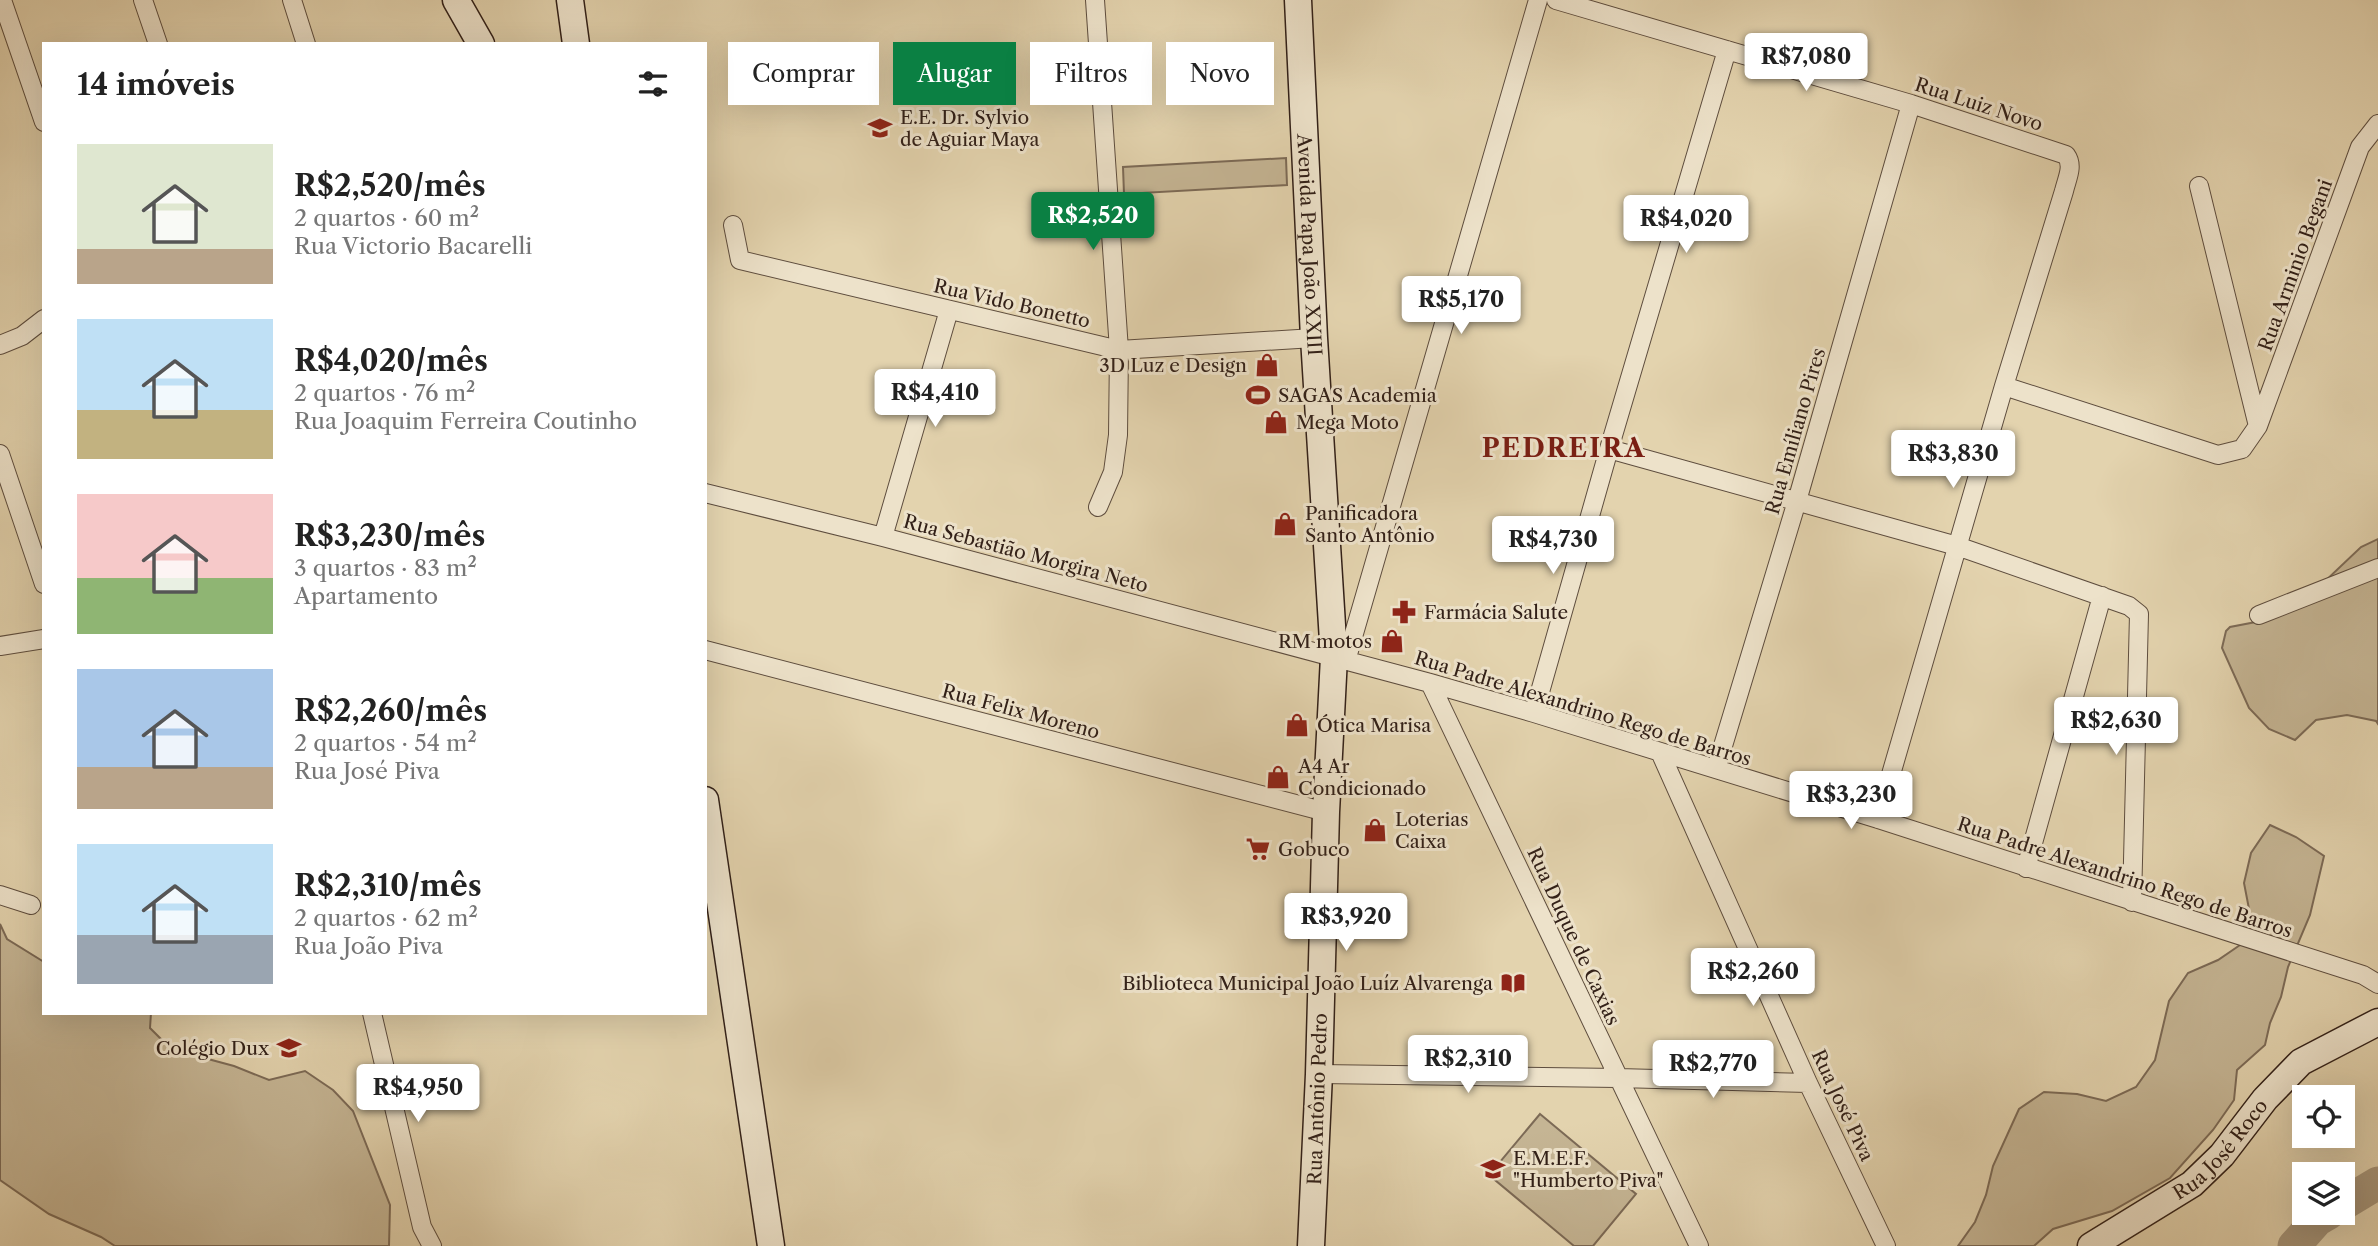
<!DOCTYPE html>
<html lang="pt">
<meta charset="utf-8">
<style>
body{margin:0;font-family:"Libre Caslon Text",serif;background:#f2f2f2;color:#222;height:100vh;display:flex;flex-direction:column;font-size:26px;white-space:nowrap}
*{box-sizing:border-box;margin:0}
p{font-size:23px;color:#767676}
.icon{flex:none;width:38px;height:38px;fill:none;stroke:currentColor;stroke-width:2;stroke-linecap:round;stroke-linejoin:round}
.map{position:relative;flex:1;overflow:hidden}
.side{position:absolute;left:42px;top:42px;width:665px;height:973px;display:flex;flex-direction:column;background:#fff;border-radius:0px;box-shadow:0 7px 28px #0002}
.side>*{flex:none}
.top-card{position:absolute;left:728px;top:42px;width:665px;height:63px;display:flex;gap:14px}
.tools{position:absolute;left:2292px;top:1085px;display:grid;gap:14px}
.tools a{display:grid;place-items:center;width:63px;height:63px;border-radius:0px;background:#fff;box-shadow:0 7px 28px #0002;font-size:35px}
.price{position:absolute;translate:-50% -60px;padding:0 16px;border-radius:7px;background:#fff;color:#222;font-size:23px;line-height:46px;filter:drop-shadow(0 2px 4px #0008)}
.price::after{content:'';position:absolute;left:50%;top:42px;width:21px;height:16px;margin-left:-10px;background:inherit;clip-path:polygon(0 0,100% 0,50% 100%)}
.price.on{background:#0b8043;color:#fff}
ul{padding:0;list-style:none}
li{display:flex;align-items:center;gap:21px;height:175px;padding:0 35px}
li span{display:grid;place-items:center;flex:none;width:196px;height:140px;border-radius:0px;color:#555}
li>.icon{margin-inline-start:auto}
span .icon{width:84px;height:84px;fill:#fffc;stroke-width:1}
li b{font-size:30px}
h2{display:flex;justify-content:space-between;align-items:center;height:84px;padding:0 35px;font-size:30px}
.pill{padding:0 24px;border-radius:0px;background:#fff;box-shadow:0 7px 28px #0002;font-size:24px;line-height:63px}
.pill.on{background:#0b8043;color:#fff}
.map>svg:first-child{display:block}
.green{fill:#c5b594;stroke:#7c6a56;stroke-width:2}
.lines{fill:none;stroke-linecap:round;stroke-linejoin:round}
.river{stroke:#a7967b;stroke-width:33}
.street-casing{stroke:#5e4d3e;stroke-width:20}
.secondary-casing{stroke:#322018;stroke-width:29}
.street{stroke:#ede2ca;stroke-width:18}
.secondary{stroke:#ede2ca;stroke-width:26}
.labels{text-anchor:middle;stroke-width:6;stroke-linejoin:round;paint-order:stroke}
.street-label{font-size:19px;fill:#322018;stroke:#ede2ca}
.poi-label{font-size:19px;fill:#322018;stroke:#ede2ca;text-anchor:start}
.district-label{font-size:26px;font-weight:bold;letter-spacing:2px;fill:#7a1f14;stroke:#ede2ca}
</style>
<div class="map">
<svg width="2378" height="1246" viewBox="0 0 2378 1246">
<rect width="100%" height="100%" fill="#e3d3ae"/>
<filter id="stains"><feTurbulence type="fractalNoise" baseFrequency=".00286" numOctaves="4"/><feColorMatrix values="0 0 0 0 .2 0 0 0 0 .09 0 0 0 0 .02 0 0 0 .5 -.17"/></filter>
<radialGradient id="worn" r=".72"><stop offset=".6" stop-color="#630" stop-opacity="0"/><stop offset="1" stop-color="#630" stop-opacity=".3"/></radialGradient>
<path class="green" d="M 1286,158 L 1287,185 L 1124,194 L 1123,167 Z
M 2378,539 L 2378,724 L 2376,721 L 2347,715 L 2316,720 L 2295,740 L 2269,729 L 2249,708 L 2222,648 L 2226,631 L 2230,627 L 2261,621 L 2320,586 L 2361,547 Z
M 2270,825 L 2296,837 L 2324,856 L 2310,915 L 2288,967 L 2281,997 L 2270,1023 L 2265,1045 L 2237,1070 L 2234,1100 L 2213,1130 L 2170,1178 L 2112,1211 L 2053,1229 L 2034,1246 L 1958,1246 L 1975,1222 L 1986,1195 L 1993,1166 L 2019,1109 L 2044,1092 L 2077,1094 L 2106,1101 L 2136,1087 L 2155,1060 L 2169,1001 L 2188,973 L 2218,960 L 2243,943 L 2250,914 L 2244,883 L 2251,853 Z
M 0,924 L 7,939 L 44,962 L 44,1013 L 151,1013 L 150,1028 L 171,1049 L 234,1066 L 269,1080 L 305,1071 L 333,1090 L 353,1111 L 390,1205 L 389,1246 L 115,1246 L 101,1237 L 49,1214 L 0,1180 Z
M 1540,1114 L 1636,1194 L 1593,1246 L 1574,1246 L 1489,1175 Z"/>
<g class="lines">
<path class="river" d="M 2343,1204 L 2378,1183
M 2294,1246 L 2317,1220 L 2329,1213"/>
<g class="street-casing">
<path id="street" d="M 2,0 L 44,122
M 143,0 L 158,44
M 292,0 L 306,44
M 1095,0 L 1119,350 L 1118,435 L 1113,472 L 1098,507
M 1556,0 L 1911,104 L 2066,155 C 2074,166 2067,178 2064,191 L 2004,386 L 1878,819
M 2199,186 L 2258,426
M 733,225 L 740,260 L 1119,350 L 1314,338
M 0,345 L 22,336 L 44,319
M 2004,386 L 2218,455 L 2242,449 L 2258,426 L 2360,147 L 2378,124
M 1609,449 L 1957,546 L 2129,606 L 2139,614 L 2132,902
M 0,454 L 44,584
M 705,493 L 883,537 L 1430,683 L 1534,713 L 1878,819 L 2363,975 L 2378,984
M 883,537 L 949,310
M 2259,615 L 2378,568
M 0,646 L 44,639
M 705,650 L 1326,812
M 1346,661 L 1538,0
M 1430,683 L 1699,1246
M 1534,713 L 1609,449 L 1727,50
M 1660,752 L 1808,1083 L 1886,1246
M 1716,769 L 1797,501 L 1911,104
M 2026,868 L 2102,596
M 0,895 L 31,905
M 372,1013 L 422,1227 L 432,1246
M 1319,1074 L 1618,1078 L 1808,1083"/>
</g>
<g class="secondary-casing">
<g id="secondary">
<path d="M 456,0 L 481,44"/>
<path d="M 570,0 L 576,44"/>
<path id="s1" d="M 1298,0 L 1314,338 L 1334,657 L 1326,812 L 1319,1074 L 1311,1246"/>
<path d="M 705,800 L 771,1246"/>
<path id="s2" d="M 2091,1246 L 2192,1184 L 2222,1155 L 2265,1099 L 2301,1062 L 2378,1022"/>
</g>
</g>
<use href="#street" class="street"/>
<use href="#secondary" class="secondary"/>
</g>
<defs>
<g id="school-bare" transform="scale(1.89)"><path d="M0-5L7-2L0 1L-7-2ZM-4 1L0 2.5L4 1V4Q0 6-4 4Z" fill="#8f2418" stroke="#ede2ca" stroke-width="2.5" paint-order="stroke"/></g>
<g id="shop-bare" transform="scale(1.89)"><path d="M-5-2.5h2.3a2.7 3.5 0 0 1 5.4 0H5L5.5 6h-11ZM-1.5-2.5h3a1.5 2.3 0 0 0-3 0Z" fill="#8f2418" stroke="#ede2ca" stroke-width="2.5" paint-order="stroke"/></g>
<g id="stadium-bare" transform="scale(1.89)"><path d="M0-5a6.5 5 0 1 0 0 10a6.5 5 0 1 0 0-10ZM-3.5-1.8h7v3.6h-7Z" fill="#8f2418" stroke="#ede2ca" stroke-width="2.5" paint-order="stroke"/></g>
<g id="pharmacy-bare" transform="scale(1.89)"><path d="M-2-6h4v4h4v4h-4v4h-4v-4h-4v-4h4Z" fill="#8f2418" stroke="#ede2ca" stroke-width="2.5" paint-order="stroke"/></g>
<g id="supermarket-bare" transform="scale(1.89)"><path d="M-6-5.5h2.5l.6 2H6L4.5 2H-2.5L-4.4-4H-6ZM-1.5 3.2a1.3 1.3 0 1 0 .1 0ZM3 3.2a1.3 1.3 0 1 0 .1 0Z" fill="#8f2418" stroke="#ede2ca" stroke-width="2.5" paint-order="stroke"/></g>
<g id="library-bare" transform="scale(1.89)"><path d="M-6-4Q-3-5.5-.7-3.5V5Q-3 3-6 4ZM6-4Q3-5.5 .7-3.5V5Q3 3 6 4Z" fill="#8f2418" stroke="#ede2ca" stroke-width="2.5" paint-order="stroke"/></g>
</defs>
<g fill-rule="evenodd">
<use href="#school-bare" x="880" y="128"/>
<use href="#shop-bare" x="1267" y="365"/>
<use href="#stadium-bare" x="1258" y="395"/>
<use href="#shop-bare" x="1276" y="422"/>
<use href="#shop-bare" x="1285" y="524"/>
<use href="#pharmacy-bare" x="1404" y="612"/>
<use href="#shop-bare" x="1392" y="641"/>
<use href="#shop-bare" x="1297" y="725"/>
<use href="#shop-bare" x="1278" y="777"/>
<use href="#shop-bare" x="1375" y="830"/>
<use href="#supermarket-bare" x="1258" y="849"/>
<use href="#library-bare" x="1513" y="983"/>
<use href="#school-bare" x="289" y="1048"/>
<use href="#school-bare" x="1493" y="1169"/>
</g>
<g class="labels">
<g class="street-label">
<text transform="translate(1979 104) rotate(18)" y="7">Rua Luiz Novo</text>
<text dy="7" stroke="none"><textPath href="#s1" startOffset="245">Avenida Papa João XXIII</textPath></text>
<text transform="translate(2295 265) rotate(-70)" y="7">Rua Arminio Begani</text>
<text transform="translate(1012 303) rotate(13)" y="7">Rua Vido Bonetto</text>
<text transform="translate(1795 431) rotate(-74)" y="7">Rua Emíliano Pires</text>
<text transform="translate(1026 553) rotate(15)" y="7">Rua Sebastião Morgira Neto</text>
<text transform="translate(1583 708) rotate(17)" y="7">Rua Padre Alexandrino Rego de Barros</text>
<text transform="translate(1021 711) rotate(15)" y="7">Rua Felix Moreno</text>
<text transform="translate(2125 877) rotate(18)" y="7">Rua Padre Alexandrino Rego de Barros</text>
<text transform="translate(1574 936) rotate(65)" y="7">Rua Duque de Caxias</text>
<text transform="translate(1317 1099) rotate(-88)" y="7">Rua Antônio Pedro</text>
<text transform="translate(1843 1105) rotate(65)" y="7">Rua José Piva</text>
<text dy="7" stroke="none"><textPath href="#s2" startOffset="163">Rua José Roco</textPath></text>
</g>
<g class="poi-label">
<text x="900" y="124">E.E. Dr. Sylvio<tspan x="900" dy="22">de Aguiar Maya</tspan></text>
<text x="1247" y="372" text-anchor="end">3D Luz e Design</text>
<text x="1278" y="402">SAGAS Academia</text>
<text x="1296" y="429">Mega Moto</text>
<text x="1305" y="520">Panificadora<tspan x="1305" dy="22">Santo Antônio</tspan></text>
<text x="1424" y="619">Farmácia Salute</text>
<text x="1372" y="648" text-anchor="end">RM motos</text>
<text x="1317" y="732">Ótica Marisa</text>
<text x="1298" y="773">A4 Ar<tspan x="1298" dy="22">Condicionado</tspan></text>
<text x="1395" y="826">Loterias<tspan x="1395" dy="22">Caixa</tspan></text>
<text x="1278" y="856">Gobuco</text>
<text x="1493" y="990" text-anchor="end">Biblioteca Municipal João Luíz Alvarenga</text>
<text x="269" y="1055" text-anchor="end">Colégio Dux</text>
<text x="1513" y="1165">E.M.E.F.<tspan x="1513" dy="22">"Humberto Piva"</tspan></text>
</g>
<g class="district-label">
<text x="1564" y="457">PEDREIRA</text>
</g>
</g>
<rect width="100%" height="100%" filter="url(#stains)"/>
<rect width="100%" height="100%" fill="url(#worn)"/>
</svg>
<div class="tools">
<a><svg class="icon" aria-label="locate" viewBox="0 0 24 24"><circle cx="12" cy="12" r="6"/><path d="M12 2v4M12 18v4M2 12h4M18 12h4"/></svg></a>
<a><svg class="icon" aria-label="layers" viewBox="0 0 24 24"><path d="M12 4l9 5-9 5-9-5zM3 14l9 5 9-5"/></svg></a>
</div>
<b class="price" style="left:1806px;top:93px">R$7,080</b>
<b class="price on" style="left:1093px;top:252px">R$2,520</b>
<b class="price" style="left:1686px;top:255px">R$4,020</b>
<b class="price" style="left:1461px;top:336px">R$5,170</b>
<b class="price" style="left:935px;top:429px">R$4,410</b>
<b class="price" style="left:1953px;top:490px">R$3,830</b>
<b class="price" style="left:1553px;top:576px">R$4,730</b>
<b class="price" style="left:2116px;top:757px">R$2,630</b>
<b class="price" style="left:1851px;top:831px">R$3,230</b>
<b class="price" style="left:1346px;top:953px">R$3,920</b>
<b class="price" style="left:1753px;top:1008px">R$2,260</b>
<b class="price" style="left:1468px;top:1095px">R$2,310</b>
<b class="price" style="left:1713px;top:1100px">R$2,770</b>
<b class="price" style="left:418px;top:1124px">R$4,950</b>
<div class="top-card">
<a class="pill">Comprar</a>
<a class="pill on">Alugar</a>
<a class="pill">Filtros</a>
<a class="pill">Novo</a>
</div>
<section class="side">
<h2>14 imóveis<svg class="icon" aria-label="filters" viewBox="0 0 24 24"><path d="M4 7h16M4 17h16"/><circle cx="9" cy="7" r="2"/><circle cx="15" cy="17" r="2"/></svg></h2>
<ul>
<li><span style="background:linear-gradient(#dfe7d0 75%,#b9a48a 0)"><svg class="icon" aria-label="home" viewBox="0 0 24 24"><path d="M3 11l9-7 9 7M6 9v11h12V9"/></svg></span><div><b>R$2,520/mês</b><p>2 quartos · 60 m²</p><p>Rua Victorio Bacarelli</p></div></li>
<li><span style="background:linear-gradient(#bfe0f5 65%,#c2b280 0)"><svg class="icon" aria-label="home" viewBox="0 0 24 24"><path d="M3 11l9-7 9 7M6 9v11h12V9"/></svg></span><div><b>R$4,020/mês</b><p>2 quartos · 76 m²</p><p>Rua Joaquim Ferreira Coutinho</p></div></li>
<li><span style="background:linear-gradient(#f6c9c9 60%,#8fb573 0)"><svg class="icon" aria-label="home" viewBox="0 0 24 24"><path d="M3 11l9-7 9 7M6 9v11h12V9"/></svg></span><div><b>R$3,230/mês</b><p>3 quartos · 83 m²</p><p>Apartamento</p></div></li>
<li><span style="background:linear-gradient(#a9c7e8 70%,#b9a48a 0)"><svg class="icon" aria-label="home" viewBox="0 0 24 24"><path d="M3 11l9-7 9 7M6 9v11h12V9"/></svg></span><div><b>R$2,260/mês</b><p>2 quartos · 54 m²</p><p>Rua José Piva</p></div></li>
<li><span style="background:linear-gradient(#bfe0f5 65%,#9aa5b1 0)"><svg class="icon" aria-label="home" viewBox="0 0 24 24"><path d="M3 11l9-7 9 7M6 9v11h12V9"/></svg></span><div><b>R$2,310/mês</b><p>2 quartos · 62 m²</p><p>Rua João Piva</p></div></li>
</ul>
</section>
</div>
